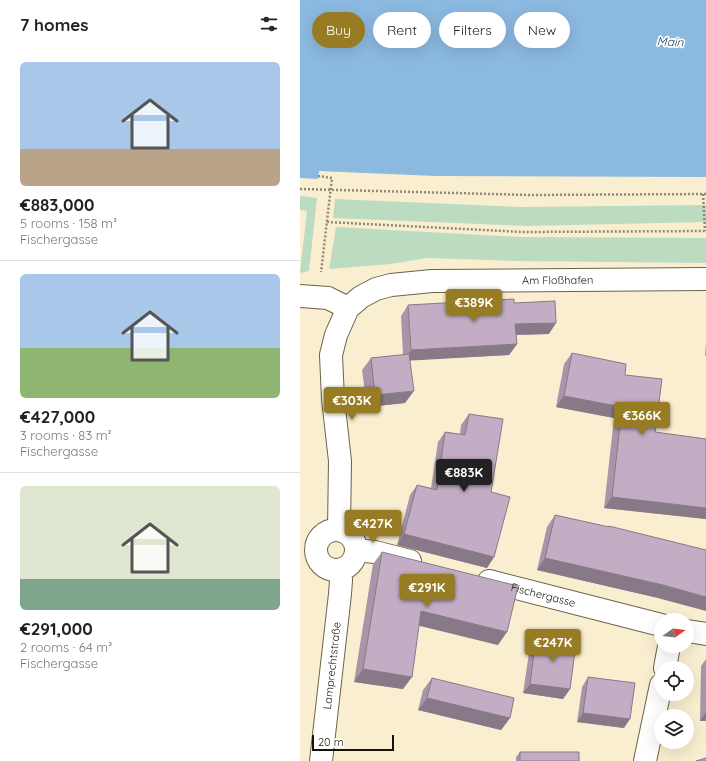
<!DOCTYPE html>
<meta charset="utf-8">
<style>
body{margin:0;font-family:Quicksand,sans-serif;background:#f6f6f6;color:#222;height:100vh;display:flex;flex-direction:column;font-size:15px;white-space:nowrap}
*{box-sizing:border-box;margin:0}
p{font-size:13px;color:#767676}
.icon{flex:none;width:22px;height:22px;fill:none;stroke:currentColor;stroke-width:2;stroke-linecap:round;stroke-linejoin:round}
.map{position:relative;flex:1;overflow:hidden}
.panel{display:flex;flex-direction:column;background:#fff;width:300px}
.panel>*{flex:none}
.guide{position:absolute;left:12px;top:12px;width:334px;height:36px;display:flex;gap:8px}
.needle{width:26px;rotate:76deg}
.buttons{position:absolute;left:354px;top:613px;display:grid;gap:8px}
.buttons a{display:grid;place-items:center;width:40px;height:40px;border-radius:50%;background:#fff;box-shadow:0 4px 16px #0002;font-size:20px}
.scale{position:absolute;left:12px;bottom:10px;width:82px;box-sizing:border-box;padding-left:4px;border:2px solid #171309;border-top:0;font-size:11px;line-height:14px;white-space:nowrap;color:#171309;-webkit-text-stroke:3px #fff;paint-order:stroke}
.price{position:absolute;translate:-50% -34px;padding:0 9px;border-radius:4px;background:#987c24;color:#fff;font-size:13px;line-height:26px;filter:drop-shadow(0 1px 2px #0008)}
.price::after{content:'';position:absolute;left:50%;top:24px;width:12px;height:9px;margin-left:-6px;background:inherit;clip-path:polygon(0 0,100% 0,50% 100%)}
.price.on{background:#222;color:#fff}
ul{padding:0;list-style:none}
li{display:grid;align-content:center;gap:8px;height:212px;padding:0 20px}
li+li{border-top:1px solid #e0e0e0}
li span{display:grid;place-items:center;height:124px;border-radius:6px;color:#555}
li>.icon{margin-inline-start:auto}
span .icon{width:72px;height:72px;fill:#fffc;stroke-width:1}
li b{font-size:17px}
h2{display:flex;justify-content:space-between;align-items:center;height:48px;padding:0 20px;font-size:17px}
.pill{padding:0 14px;border-radius:18px;background:#fff;box-shadow:0 4px 16px #0002;font-size:14px;line-height:36px}
.pill.on{background:#987c24;color:#fff}
main{display:flex;flex:1;min-height:0}
.map>svg:first-child{display:block}
.green{fill:#bcdcc1}
.water{fill:#8bb9e0}
.lines{fill:none;stroke-linecap:round;stroke-linejoin:round}
.minor-casing{stroke:#6c6249;stroke-width:24}
.path{stroke:#8f8772;stroke-width:2.5;stroke-dasharray:2 2;stroke-linecap:butt}
.minor{stroke:#fff;stroke-width:22}
.wall{fill:#a895a9}
.shaded-wall{fill:#887989}
.building{fill:#c3adc4;stroke:#887989}
.labels{text-anchor:middle;stroke-width:3.5;stroke-linejoin:round;paint-order:stroke}
.street-label{font-size:11px;fill:#171309;stroke:#fff}
.water-label{font-size:12px;font-style:italic;fill:#113550;stroke:#fff}
</style>
<main>
<section class="panel">
<h2>7 homes<svg class="icon" aria-label="filters" viewBox="0 0 24 24"><path d="M4 7h16M4 17h16"/><circle cx="9" cy="7" r="2"/><circle cx="15" cy="17" r="2"/></svg></h2>
<ul>
<li><span style="background:linear-gradient(#a9c7e8 70%,#b9a48a 0)"><svg class="icon" aria-label="home" viewBox="0 0 24 24"><path d="M3 11l9-7 9 7M6 9v11h12V9"/></svg></span><div><b>€883,000</b><p>5 rooms · 158 m²</p><p>Fischergasse</p></div></li>
<li><span style="background:linear-gradient(#a9c7e8 60%,#8fb573 0)"><svg class="icon" aria-label="home" viewBox="0 0 24 24"><path d="M3 11l9-7 9 7M6 9v11h12V9"/></svg></span><div><b>€427,000</b><p>3 rooms · 83 m²</p><p>Fischergasse</p></div></li>
<li><span style="background:linear-gradient(#dfe7d0 75%,#7fa58c 0)"><svg class="icon" aria-label="home" viewBox="0 0 24 24"><path d="M3 11l9-7 9 7M6 9v11h12V9"/></svg></span><div><b>€291,000</b><p>2 rooms · 64 m²</p><p>Fischergasse</p></div></li>
</ul>
</section>
<div class="map">
<svg width="406" height="761" viewBox="0 0 406 761">
<rect width="100%" height="100%" fill="#f9eed0"/>
<path class="green" d="M 0,196 L 17,198 L 9,271 L 0,273 L 7,211 L 0,210 Z
M 35,199 L 222,207 L 406,205 L 406,222 L 227,226 L 33,218 Z
M 36,227 L 221,237 L 406,238 L 406,263 L 214,261 L 127,258 L 91,264 L 29,269 Z"/>
<path class="water" d="M 0,0 L 406,0 L 406,177 L 136,176 L 19,171 L 18,179 L 0,178 Z"/>
<g class="lines">
<g class="minor-casing">
<g id="minor">
<path d="M 0,296 L 28,298 L 48,308"/>
<circle cx="36" cy="550" r="20"/>
<path id="s1" d="M 39,530 L 40,461 L 33,399 L 31,355 L 36,335 L 48,308 L 61,297 L 76,289 L 91,285 L 132,281 L 406,279"/>
<path d="M 56,550 L 75,552 L 110,561"/>
<path id="s2" d="M 189,581 L 361,625"/>
<path d="M 387,631 L 406,634"/>
<path d="M 365,668 L 369,646"/>
<path id="s3" d="M 21,761 L 40,594 L 41,580 L 40,570"/>
<path d="M 345,761 L 361,685"/>
</g>
</g>
<path class="path" d="M 18,176 L 32,178 L 21,272
M 0,189 L 230,195 L 406,194
M 403,194 L 405,231
M 27,222 L 223,232 L 406,231"/>
<use href="#minor" class="minor"/>
</g>
<path class="wall" d="M 214,303 L 249,334 L 216,335 L 217,344 L 209,355 L 110,360 L 105,403 L 67,407 L 62,370 L 71,358 L 103,355 L 101,316 L 108,305 Z
M 406,343 L 406,356 L 405,356 Z
M 272,353 L 325,375 L 355,432 L 406,439 L 406,519 L 304,508 L 314,418 L 256,407 L 264,364 Z
M 169,414 L 191,492 L 194,557 L 187,568 L 97,545 L 110,495 L 117,485 L 131,488 L 138,442 L 145,432 L 160,434 L 161,425 Z
M 255,515 L 308,527 L 309,526 L 354,597 L 237,570 L 247,527 Z
M 82,552 L 198,645 L 119,625 L 103,689 L 54,682 L 73,564 Z
M 236,637 L 270,689 L 263,699 L 223,693 L 230,646 Z
M 406,659 L 406,721 L 400,721 L 401,666 Z
M 288,677 L 324,728 L 277,722 L 282,687 Z
M 132,678 L 210,718 L 201,730 L 118,710 L 123,690 Z
M 220,752 L 279,761 L 216,761 L 216,757 Z"/>
<path class="shaded-wall" d="M 256,323 L 249,334 L 208,335 L 215,324 Z
M 217,344 L 209,355 L 103,361 L 111,350 Z
M 114,391 L 105,403 L 67,407 L 75,395 Z
M 264,396 L 322,407 L 314,418 L 256,407 Z
M 312,497 L 406,508 L 406,519 L 304,508 Z
M 104,534 L 194,557 L 187,568 L 97,545 Z
M 245,558 L 363,585 L 406,597 L 406,611 L 354,597 L 237,570 Z
M 121,611 L 207,632 L 198,645 L 112,624 Z
M 63,669 L 112,677 L 103,689 L 54,682 Z
M 230,684 L 270,689 L 263,699 L 223,693 Z
M 127,698 L 210,718 L 201,730 L 118,710 Z
M 406,712 L 406,721 L 400,721 Z
M 283,713 L 330,719 L 324,728 L 277,722 Z"/>
<path class="building" d="M 214,299 L 214,303 L 255,301 L 256,323 L 215,324 L 217,344 L 111,350 L 108,305 Z
M 272,353 L 326,364 L 325,375 L 362,379 L 355,432 L 406,439 L 406,508 L 312,497 L 322,407 L 264,396 Z
M 109,354 L 114,391 L 75,395 L 71,358 Z
M 169,414 L 203,419 L 191,492 L 210,497 L 194,557 L 104,534 L 117,485 L 137,490 L 145,432 L 165,435 Z
M 255,515 L 309,527 L 309,526 L 406,550 L 406,597 L 363,585 L 245,558 Z
M 82,552 L 218,586 L 207,632 L 121,611 L 112,677 L 63,669 Z
M 236,637 L 276,643 L 270,689 L 230,684 Z
M 288,677 L 335,683 L 330,719 L 283,713 Z
M 132,678 L 214,698 L 210,718 L 127,698 Z
M 220,752 L 279,752 L 279,761 L 220,761 Z
M 406,758 L 406,761 L 396,761 Z"/>
<g class="labels">
<g class="street-label">
<text dy="4" stroke="none"><textPath href="#s1" startOffset="442">Am Floßhafen</textPath></text>
<text dy="4" stroke="none"><textPath href="#s2" startOffset="56">Fischergasse</textPath></text>
<text dy="4" stroke="none"><textPath href="#s3" startOffset="96">Lamprechtstraße</textPath></text>
</g>
<g class="water-label">
<text transform="translate(370 42) rotate(3)" y="4">Main</text>
</g>
</g>
</svg>
<div class="buttons">
<a><svg class="needle" viewBox="-14 -14 28 28"><path d="M0-13l5 13h-10z" fill="#e53935"/><path d="M0 13l5-13h-10z" fill="#767676"/></svg></a>
<a><svg class="icon" aria-label="locate" viewBox="0 0 24 24"><circle cx="12" cy="12" r="6"/><path d="M12 2v4M12 18v4M2 12h4M18 12h4"/></svg></a>
<a><svg class="icon" aria-label="layers" viewBox="0 0 24 24"><path d="M12 4l9 5-9 5-9-5zM3 14l9 5 9-5"/></svg></a>
</div>
<div class="scale">20 m</div>
<b class="price" style="left:174px;top:323px">€389K</b>
<b class="price" style="left:52px;top:421px">€303K</b>
<b class="price" style="left:342px;top:436px">€366K</b>
<b class="price on" style="left:164px;top:493px">€883K</b>
<b class="price" style="left:73px;top:544px">€427K</b>
<b class="price" style="left:127px;top:608px">€291K</b>
<b class="price" style="left:253px;top:663px">€247K</b>
<div class="guide">
<a class="pill on">Buy</a>
<a class="pill">Rent</a>
<a class="pill">Filters</a>
<a class="pill">New</a>
</div>
</div>
</main>
